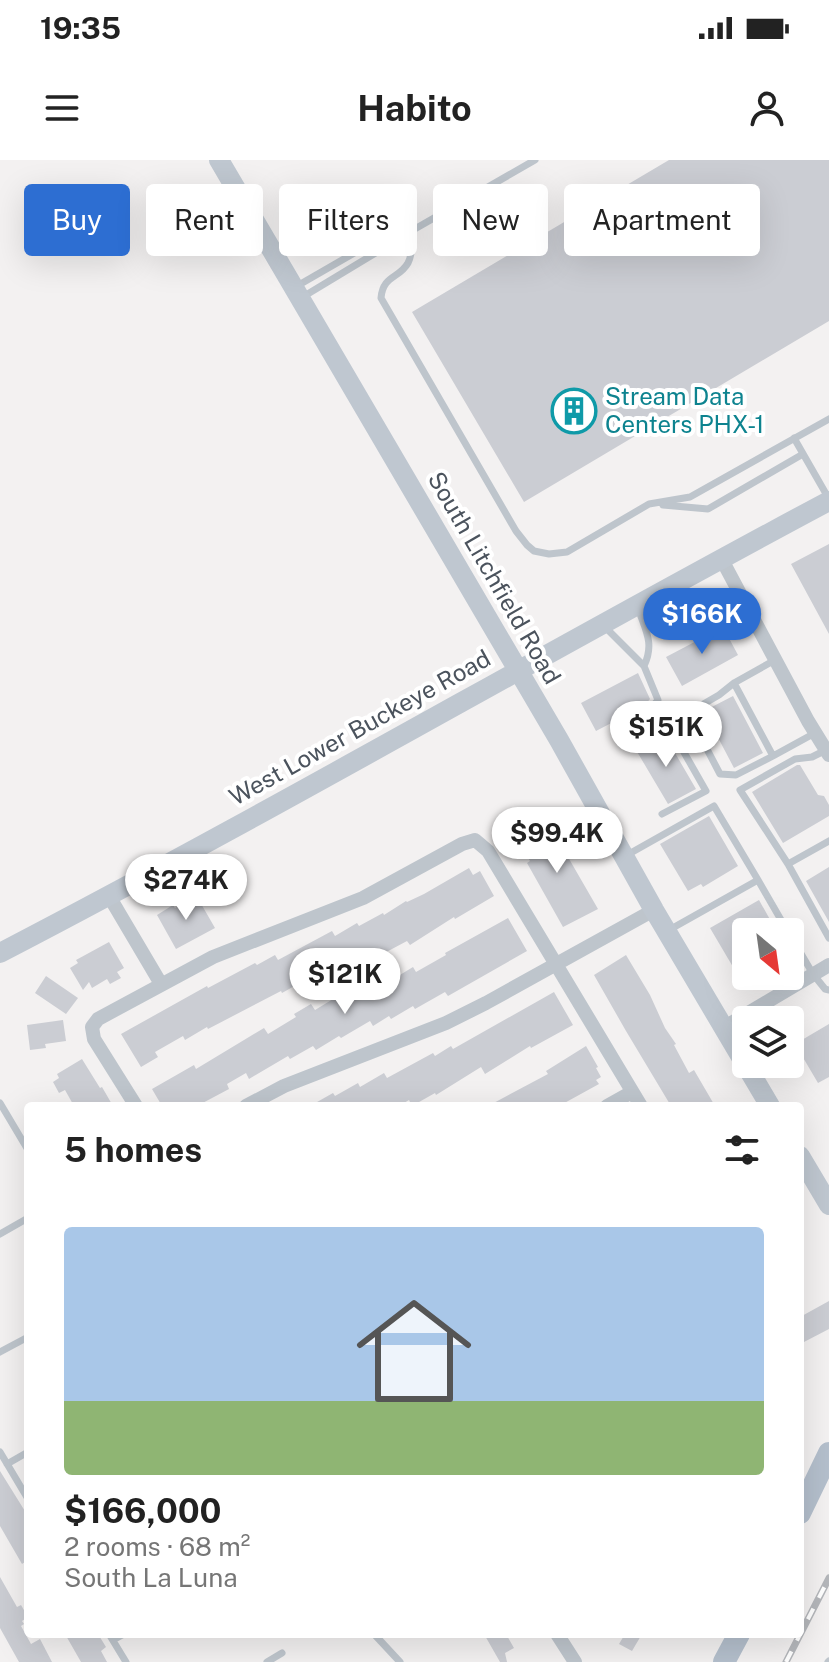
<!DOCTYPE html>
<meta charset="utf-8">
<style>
body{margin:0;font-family:"Public Sans",sans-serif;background:#f6f6f6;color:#222;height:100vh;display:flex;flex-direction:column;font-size:30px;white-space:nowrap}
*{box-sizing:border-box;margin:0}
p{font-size:26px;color:#767676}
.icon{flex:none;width:44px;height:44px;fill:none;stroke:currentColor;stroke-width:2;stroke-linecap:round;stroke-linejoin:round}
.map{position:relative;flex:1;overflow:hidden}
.drawer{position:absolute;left:24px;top:942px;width:780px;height:536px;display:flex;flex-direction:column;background:#fff;border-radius:8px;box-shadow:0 8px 32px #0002}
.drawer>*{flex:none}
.guide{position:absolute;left:24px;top:24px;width:782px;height:72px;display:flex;gap:16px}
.needle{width:52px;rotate:151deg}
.tools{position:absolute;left:732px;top:758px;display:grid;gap:16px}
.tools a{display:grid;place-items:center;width:72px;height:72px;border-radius:8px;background:#fff;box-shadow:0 8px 32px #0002;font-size:40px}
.price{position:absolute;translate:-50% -68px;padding:0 18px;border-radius:28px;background:#fff;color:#222;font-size:26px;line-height:52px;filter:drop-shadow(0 2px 4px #0008)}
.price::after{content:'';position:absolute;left:50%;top:48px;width:24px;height:18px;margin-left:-12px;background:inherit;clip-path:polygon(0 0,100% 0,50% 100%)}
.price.on{background:#2d6ed2;color:#fff}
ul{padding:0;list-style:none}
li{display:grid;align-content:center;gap:16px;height:424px;padding:0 40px}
li span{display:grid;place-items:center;height:248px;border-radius:8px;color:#555}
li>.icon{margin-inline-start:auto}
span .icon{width:144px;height:144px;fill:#fffc;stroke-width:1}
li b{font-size:34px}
h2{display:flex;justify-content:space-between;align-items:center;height:96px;padding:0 40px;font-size:34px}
.tag{padding:0 28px;border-radius:8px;background:#fff;box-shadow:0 8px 32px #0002;font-size:28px;line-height:72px}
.tag.on{background:#2d6ed2;color:#fff}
.status{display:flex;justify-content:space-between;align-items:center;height:56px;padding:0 40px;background:#fff;direction:ltr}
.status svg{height:22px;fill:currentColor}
header{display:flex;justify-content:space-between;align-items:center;height:104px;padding:0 40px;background:#fff;font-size:36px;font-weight:700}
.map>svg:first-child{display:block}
.building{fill:#cbcdd3}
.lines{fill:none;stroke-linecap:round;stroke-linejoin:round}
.service{stroke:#bec5cc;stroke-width:7}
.minor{stroke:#bec5cc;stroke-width:14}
.secondary{stroke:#bfc7d0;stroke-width:20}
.primary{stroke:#b4bfcc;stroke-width:22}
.rail-casing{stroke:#b4b6ba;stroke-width:7}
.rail{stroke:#fff;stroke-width:4;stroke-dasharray:12;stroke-linecap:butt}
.labels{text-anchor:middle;stroke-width:8;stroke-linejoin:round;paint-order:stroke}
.culture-label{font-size:24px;fill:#0d838f;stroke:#fff;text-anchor:start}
.street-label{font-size:24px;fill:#4b535d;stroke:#fff}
</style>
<div class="status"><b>19:35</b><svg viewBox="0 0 49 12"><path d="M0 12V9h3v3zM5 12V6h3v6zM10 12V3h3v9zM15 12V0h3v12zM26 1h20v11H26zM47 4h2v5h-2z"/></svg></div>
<header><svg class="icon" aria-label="menu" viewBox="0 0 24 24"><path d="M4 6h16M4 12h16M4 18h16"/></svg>Habito<svg class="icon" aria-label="person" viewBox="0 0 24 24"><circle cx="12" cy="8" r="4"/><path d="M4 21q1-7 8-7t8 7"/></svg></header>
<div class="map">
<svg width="829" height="1502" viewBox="0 0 829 1502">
<rect width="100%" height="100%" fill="#f3f1f1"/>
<path class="building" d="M 669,0 L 829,0 L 829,161 L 524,342 L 412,152 Z
M 829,384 L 829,474 L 791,404 Z
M 723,467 L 738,495 L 682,526 L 666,497 Z
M 638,513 L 650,539 L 644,546 L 596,571 L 581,543 Z
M 733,536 L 763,593 L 734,608 L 704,551 Z
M 664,574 L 696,629 L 668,644 L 636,590 Z
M 797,605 L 800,605 L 818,635 L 824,636 L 829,645 L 829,656 L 783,683 L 752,632 Z
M 709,656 L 738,706 L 703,727 L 701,724 L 688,731 L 660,684 Z
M 549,660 L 559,677 L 557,678 L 598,749 L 563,767 L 527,703 L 530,701 L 517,679 Z
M 829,707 L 829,762 L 806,721 Z
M 469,708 L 473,715 L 480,711 L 494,736 L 455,759 L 454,757 L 410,785 L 407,781 L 360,806 L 356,799 L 308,825 L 305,820 L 282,833 L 281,831 L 208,869 L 207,867 L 185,880 L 183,876 L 155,892 L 158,897 L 141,907 L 121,874 L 207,826 L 208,828 L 255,803 L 257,805 L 275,795 L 278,800 L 332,771 L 335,776 L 357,763 L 359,766 L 383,753 L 384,755 L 406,741 L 407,742 L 424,734 Z
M 196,735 L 215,768 L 176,789 L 157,755 L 173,745 L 175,748 Z
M 759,740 L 777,772 L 746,772 L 746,829 L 710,768 Z
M 508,758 L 527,791 L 448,836 L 445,832 L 415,849 L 413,846 L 391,859 L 389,856 L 373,866 L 370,861 L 341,878 L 339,876 L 316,890 L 313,886 L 290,899 L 288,896 L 249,919 L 246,913 L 227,924 L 229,929 L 197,946 L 162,946 L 152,929 L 194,905 L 196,909 L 264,868 L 268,874 L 296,857 L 294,854 L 311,844 L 315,850 L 338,836 L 343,844 L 388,817 L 390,821 L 413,807 L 416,812 L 446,795 L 445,793 Z
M 109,782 L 124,808 L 117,812 L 121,818 L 110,824 L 107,819 L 92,828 L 89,822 L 83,830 L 70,808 L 78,803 L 76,800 Z
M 626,795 L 650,835 L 665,868 L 676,884 L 674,885 L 689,913 L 694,910 L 715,946 L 671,946 L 626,871 L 594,815 Z
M 46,816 L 78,838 L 66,854 L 35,833 Z
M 554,832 L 573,865 L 531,888 L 530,886 L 485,914 L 481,907 L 436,935 L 435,933 L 412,946 L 409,940 L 399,946 L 310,946 L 333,933 L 335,936 L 358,923 L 360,927 L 384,913 L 387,918 L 433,893 L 435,896 L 451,886 L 453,889 Z
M 63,860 L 66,881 L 45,884 L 46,888 L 30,890 L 27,865 Z
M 829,864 L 829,917 L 818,923 L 795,884 Z
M 586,886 L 598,907 L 596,908 L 601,917 L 596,920 L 599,924 L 559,946 L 488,946 L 548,914 L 546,911 Z
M 82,899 L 100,928 L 102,927 L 113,946 L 74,946 L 65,930 L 59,933 L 53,922 L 59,918 L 57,914 Z
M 829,1141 L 829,1169 L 804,1182 L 800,1175 L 800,1157 Z
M 0,1311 L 28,1356 L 28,1400 L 22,1404 L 0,1366 Z
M 0,1417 L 17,1447 L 21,1445 L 28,1457 L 22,1461 L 24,1464 L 21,1466 L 31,1484 L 40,1479 L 52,1502 L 19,1502 L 0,1468 Z
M 65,1474 L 98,1474 L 106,1487 L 101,1491 L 107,1502 L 81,1502 Z
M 484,1474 L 506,1474 L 514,1488 L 505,1493 L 507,1502 L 500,1502 Z
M 625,1474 L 642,1474 L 632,1491 L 619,1484 Z"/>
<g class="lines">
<path class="service" d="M 535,0 L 413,70 C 412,81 413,94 408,103 C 399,119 383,115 381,138 L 516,371 L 527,385 L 534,391 L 549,394 L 567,392 L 649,344 L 690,337 L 829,259
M 297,126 L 382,77 L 413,70
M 301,138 L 407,74
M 794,278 L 829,339
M 663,345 L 708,349 L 803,294
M 638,448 C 645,470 655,483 644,506
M 604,466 L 644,506 L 658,540 L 620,583
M 775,500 L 734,523 L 773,596 L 815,573
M 734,523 L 719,535 L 688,553 L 720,614 L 736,615 L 773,596
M 620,583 L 642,576 L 665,564 L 669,566 L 706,631 L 662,654
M 829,681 L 788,704 L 829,778
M 627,695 L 714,646 L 758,720
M 788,704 L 740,630 L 795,599 L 812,597 L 826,590
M 669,770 L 758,720 L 788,772
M 790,775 L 813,814 L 825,829 L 829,830
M 0,943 L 28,990
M 0,1074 L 28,1058
M 0,1192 L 28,1177
M 0,1292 L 28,1339
M 7,1304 L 28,1292
M 109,1474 L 126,1502
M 374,1474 L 400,1502
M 113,1480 L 124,1474
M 267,1502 L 282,1493
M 828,1502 L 829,1501"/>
<path class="minor" d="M 721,398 L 808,561 L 829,595
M 109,736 L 161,824
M 723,868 L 829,805
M 136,946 L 94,879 L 92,867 L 98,859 L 213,797 L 363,738 L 462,684 L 475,680 L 488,691 L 641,946
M 246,946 L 284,926 L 446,863 L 486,843 L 654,750
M 607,946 L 632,932
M 557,1474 L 575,1502"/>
<path class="secondary" d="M 219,0 L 559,580 L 654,750 L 770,946
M 0,793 C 279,648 551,489 829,341
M 800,996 L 829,1045"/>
<path class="primary" d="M 800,1353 L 829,1293
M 724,1502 L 739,1474"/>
<g class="rail-casing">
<path id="rail" d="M 786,1502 L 829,1418"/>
</g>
<use href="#rail" class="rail"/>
</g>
<defs>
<g id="building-ring" transform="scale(2.3)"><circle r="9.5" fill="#fff" stroke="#0f9aa8" stroke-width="1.5"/><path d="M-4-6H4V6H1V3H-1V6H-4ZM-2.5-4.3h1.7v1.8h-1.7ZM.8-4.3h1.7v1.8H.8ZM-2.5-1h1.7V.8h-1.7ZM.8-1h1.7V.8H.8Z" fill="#0f9aa8"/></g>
</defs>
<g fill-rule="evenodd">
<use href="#building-ring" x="574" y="251"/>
</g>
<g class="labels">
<g class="culture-label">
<text x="605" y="245">Stream Data<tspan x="605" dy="28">Centers PHX-1</tspan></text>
</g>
<g class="street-label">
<text transform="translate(494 418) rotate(60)" y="8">South Litchfield Road</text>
<text transform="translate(360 568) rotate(-29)" y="8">West Lower Buckeye Road</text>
</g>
</g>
</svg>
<div class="tools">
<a><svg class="needle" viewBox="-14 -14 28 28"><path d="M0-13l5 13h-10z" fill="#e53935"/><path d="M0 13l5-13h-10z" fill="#767676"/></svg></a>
<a><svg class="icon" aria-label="layers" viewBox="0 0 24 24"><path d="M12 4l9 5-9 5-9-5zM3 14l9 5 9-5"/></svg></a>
</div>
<b class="price on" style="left:702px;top:496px">$166K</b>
<b class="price" style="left:666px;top:609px">$151K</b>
<b class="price" style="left:557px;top:715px">$99.4K</b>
<b class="price" style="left:186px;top:762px">$274K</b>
<b class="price" style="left:345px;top:856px">$121K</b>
<div class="guide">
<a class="tag on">Buy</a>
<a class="tag">Rent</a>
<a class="tag">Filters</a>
<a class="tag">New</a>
<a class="tag">Apartment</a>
</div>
<section class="drawer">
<h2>5 homes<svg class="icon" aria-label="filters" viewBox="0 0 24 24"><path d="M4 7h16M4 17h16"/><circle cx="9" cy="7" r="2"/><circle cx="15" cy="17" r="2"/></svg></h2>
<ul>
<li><span style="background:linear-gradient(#a9c7e8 70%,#8fb573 0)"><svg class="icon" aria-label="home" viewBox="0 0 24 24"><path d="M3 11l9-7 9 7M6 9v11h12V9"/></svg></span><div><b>$166,000</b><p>2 rooms · 68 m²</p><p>South La Luna</p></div></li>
</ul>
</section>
</div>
